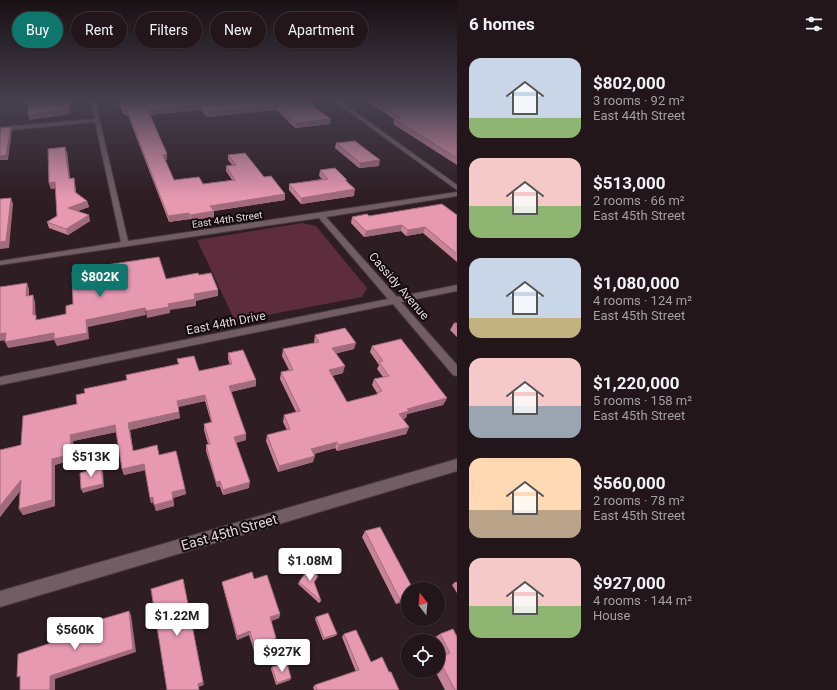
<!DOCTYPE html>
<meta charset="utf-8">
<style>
body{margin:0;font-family:Roboto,sans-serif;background:#2a1f23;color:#f1f3f6;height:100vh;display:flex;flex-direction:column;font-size:15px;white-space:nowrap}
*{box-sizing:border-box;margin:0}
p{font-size:13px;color:#a29fa2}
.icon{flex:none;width:22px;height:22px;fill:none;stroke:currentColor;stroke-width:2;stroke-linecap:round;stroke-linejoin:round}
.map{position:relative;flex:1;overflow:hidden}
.drawer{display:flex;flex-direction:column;background:#22161a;width:380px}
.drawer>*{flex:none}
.banner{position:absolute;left:12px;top:12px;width:380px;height:36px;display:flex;gap:8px}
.needle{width:26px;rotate:344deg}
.controls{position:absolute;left:401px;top:582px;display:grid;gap:8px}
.controls a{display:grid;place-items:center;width:44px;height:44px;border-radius:50%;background:#22161a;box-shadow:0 1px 3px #0004,0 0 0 1px #3f3539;font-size:20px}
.price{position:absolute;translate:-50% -34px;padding:0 9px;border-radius:4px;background:#fff;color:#222;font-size:13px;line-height:26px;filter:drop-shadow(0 1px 2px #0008)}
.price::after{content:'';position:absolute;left:50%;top:24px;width:12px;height:9px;margin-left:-6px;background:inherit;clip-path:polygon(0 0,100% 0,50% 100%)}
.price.active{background:#0f766e;color:#fff}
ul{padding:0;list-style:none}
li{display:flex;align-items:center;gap:12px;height:100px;padding:0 12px}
li span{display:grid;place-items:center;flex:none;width:112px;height:80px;border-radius:12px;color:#555}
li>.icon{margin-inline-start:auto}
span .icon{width:48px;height:48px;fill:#fffc;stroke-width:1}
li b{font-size:17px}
h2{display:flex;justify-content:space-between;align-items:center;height:48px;padding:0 12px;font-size:17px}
.chip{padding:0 14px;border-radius:18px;background:#22161a;box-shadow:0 1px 3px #0004,0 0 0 1px #3f3539;font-size:14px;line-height:36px}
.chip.active{background:#0f766e;color:#fff}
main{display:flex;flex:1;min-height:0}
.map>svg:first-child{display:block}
.green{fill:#5d2d3e}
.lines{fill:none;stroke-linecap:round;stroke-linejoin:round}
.minor-casing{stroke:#46393e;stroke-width:2}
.minor{fill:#715d63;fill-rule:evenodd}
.wall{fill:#c78499}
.shaded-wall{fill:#a26b7d}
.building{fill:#e799b2;stroke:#a26b7d}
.labels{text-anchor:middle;stroke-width:4;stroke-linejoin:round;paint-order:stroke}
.far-street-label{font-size:10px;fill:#e3d7db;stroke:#11090c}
.street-label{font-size:12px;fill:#e3d7db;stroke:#11090c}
.near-street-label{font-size:14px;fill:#e3d7db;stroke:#11090c}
</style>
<main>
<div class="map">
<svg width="457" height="690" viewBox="0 0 457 690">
<rect width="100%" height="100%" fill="#2e1d22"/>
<path class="green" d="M 302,223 L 316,226 L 367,288 L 362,297 L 235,321 L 197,240 Z"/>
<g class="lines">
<g class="minor-casing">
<path id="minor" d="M 91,101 L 95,101 L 128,241 L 457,192 L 457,196 L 326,217 L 397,297 L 457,285 L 457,291 L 401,302 L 457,365 L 457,376 L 453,375 L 393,304 L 0,385 L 0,377 L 388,299 L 319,218 L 0,265 L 0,261 L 121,242 L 95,122 L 0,131 L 0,127 L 95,119 Z
M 334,101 L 340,101 L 457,185 L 457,190 Z
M 457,459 L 457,471 L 0,607 L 0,591 Z"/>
</g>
<use href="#minor" class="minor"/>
</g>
<path class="wall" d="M 118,101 L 306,101 L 330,124 L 295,128 L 276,110 L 207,117 L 201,110 L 150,115 L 167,160 L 165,160 L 174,180 L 203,184 L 232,180 L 226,171 L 226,166 L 232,165 L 228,160 L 228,155 L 264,177 L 285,200 L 214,211 L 214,217 L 191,220 L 190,219 L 169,222 L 128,116 L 123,114 Z
M 369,101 L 457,101 L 457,165 L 393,124 L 394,119 L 368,102 Z
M 336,143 L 379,166 L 359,168 L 335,148 Z
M 67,152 L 70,178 L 74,178 L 75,184 L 76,193 L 87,201 L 89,207 L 77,211 L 90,221 L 68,235 L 49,228 L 47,222 L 57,216 L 56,188 L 51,189 L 49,183 Z
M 320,170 L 347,181 L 354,196 L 301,204 L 289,190 L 289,184 L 322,179 L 319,176 Z
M 457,215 L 457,262 L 423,233 L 406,236 L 401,231 L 364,237 L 351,223 L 352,217 L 369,216 Z
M 454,323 L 457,323 L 457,337 L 450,330 Z
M 315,335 L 354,349 L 336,353 L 343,373 L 332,376 L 347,402 L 376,395 L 377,393 L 372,385 L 374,379 L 383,377 L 377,369 L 379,365 L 370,352 L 372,346 L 447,398 L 443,405 L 407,414 L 406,418 L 403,419 L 409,427 L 406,434 L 337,451 L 335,448 L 314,454 L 313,462 L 278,472 L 266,441 L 267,435 L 287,430 L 283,422 L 284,415 L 296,412 L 280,379 L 281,372 L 289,370 L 282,356 L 283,349 L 315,343 L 314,342 Z
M 228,353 L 256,386 L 231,392 L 246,440 L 236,443 L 249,488 L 223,495 L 220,487 L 217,487 L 206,451 L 206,445 L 208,444 L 204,430 L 204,424 L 211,422 L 205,401 L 178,407 L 180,418 L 130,430 L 133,450 L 159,455 L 185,489 L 186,494 L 173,498 L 174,506 L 156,511 L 154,502 L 151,503 L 145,470 L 124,475 L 122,469 L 116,432 L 73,441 L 74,459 L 55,465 L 55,506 L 23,515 L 19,509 L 20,491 L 0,517 L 0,450 L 21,445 L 77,404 L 85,393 L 127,380 L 178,364 L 177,359 L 199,371 L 230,365 L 228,359 Z
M 365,531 L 408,600 L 396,604 L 362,537 Z
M 318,576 L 314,583 L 321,601 L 319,603 L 298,584 L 299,582 Z
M 254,579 L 280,614 L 279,618 L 271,621 L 275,642 L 274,643 L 277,654 L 276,657 L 258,664 L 249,635 L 237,640 L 223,587 L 222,582 Z
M 455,582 L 457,582 L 457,593 L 452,585 Z
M 316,617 L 337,634 L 335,636 L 323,640 L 315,619 Z
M 344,634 L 371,662 L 389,672 L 399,690 L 314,690 L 313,687 L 315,685 L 356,672 L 342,637 Z
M 440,634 L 457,637 L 457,690 L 445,690 L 435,671 L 438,671 L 438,658 L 441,657 L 438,651 L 438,641 L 433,641 L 432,639 Z
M 272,667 L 291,678 L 290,680 L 276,685 L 271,669 Z"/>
<path class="shaded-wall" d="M 69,101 L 70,114 L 30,120 L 28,115 Z
M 201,105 L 201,110 L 148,115 L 148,110 Z
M 277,106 L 276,110 L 207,117 L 206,112 Z
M 331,119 L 330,124 L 295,128 L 296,123 Z
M 11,127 L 12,131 L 8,160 L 0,160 L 0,156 Z
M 65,147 L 67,152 L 70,184 L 69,179 Z
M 167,154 L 167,160 L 164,160 L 163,155 Z
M 380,160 L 379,166 L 359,168 L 360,163 Z
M 74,178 L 75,184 L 77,198 L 75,192 Z
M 55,182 L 57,188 L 51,189 L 49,183 Z
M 355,189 L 354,196 L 301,204 L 301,198 Z
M 285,194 L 285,200 L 214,211 L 214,217 L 191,220 L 190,215 L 210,206 Z
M 11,198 L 13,204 L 9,248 L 0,249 L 0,242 Z
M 87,201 L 89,207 L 70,214 L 68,208 Z
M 189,213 L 190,219 L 169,222 L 168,216 Z
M 89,215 L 90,221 L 68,235 L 66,229 Z
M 402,225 L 401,231 L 364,237 L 366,231 Z
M 425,227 L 423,233 L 406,236 L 408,230 Z
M 27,283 L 29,289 L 29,303 L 26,296 Z
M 218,290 L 218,296 L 196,301 L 196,306 L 170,310 L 170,313 L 147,318 L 146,311 L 194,294 Z
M 33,295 L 35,302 L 36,322 L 33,315 Z
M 145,308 L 146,315 L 88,327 L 89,339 L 57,346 L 54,340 L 8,348 L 5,342 L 54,333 L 86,320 Z
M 6,333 L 9,340 L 0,341 L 0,334 Z
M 356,343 L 354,349 L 331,355 L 332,348 Z
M 345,366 L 343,373 L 327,377 L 329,370 Z
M 256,380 L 256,386 L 229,392 L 229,386 Z
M 205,395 L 205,401 L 177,407 L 177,401 Z
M 447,398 L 443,405 L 407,414 L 406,418 L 396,420 L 399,414 L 407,409 Z
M 179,412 L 180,418 L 130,430 L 134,456 L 133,451 L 128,423 Z
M 115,425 L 117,432 L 73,441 L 74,459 L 55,465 L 55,506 L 23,515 L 19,509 L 52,459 L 70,435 Z
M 409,427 L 406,434 L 337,451 L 339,445 Z
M 246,434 L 246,440 L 234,443 L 234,437 Z
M 337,442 L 335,448 L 310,455 L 311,449 Z
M 315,456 L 313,462 L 278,472 L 279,466 Z
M 144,464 L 146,470 L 124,475 L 122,469 Z
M 101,467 L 103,471 L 104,487 L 83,493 L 81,489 Z
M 21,480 L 24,486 L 0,517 L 0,506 Z
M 220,481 L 220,487 L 217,487 L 216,482 Z
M 250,482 L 249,488 L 223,495 L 223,490 Z
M 185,489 L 186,494 L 173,498 L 172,492 Z
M 153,497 L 154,502 L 151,503 L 150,498 Z
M 173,500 L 174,506 L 156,511 L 154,505 Z
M 183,579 L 204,685 L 199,687 L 199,690 Z
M 408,597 L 408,600 L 396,604 L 400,600 Z
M 129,611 L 131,615 L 136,652 L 55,679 L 55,690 L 50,690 L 50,676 Z
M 280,614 L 279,618 L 269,622 L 270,617 Z
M 250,631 L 249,635 L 237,640 L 237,636 Z
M 337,634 L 335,636 L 323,640 L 324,638 Z
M 276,638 L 275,642 L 272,644 L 273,640 Z
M 277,654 L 276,657 L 258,664 L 258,661 Z
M 291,678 L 290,680 L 276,685 L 277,683 Z"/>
<path class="building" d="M 28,101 L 69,101 L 69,109 L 28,115 Z
M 119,101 L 306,101 L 331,119 L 296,123 L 277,106 L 206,112 L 201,105 L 148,110 L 167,154 L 163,155 L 174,180 L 199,177 L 203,184 L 235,180 L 226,166 L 236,165 L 228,155 L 245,153 L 264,177 L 271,176 L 285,194 L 210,206 L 214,211 L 190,215 L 189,213 L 168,216 L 127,111 L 122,110 Z
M 375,101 L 457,101 L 457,158 L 394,119 L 401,118 Z
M 11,127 L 6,155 L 0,156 L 0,132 L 1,128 Z
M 355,141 L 380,160 L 360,163 L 336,143 Z
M 65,147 L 69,179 L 74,178 L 75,192 L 87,201 L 68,208 L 89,215 L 66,229 L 47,222 L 57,216 L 55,182 L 49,183 L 48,149 Z
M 335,168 L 347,180 L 345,180 L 355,189 L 301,198 L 289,184 L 328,179 L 320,170 Z
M 11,198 L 6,241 L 0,242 L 0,199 Z
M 442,204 L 457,215 L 457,254 L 425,227 L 408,230 L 402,225 L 366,231 L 352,217 L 367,214 L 369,216 Z
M 159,257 L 166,279 L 198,273 L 199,275 L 211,273 L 218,290 L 194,294 L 195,299 L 168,304 L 169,307 L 146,311 L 145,308 L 86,320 L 87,333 L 54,339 L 54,333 L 5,342 L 6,333 L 0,334 L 0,287 L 27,283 L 26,296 L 33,295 L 33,315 L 36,315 L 36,320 L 66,314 L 66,306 L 73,304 L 72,272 L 93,269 L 93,267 Z
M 454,323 L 457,323 L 457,327 Z
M 345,328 L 356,343 L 332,348 L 345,366 L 329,370 L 347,402 L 378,394 L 377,393 L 382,391 L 374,379 L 389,376 L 379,362 L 383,361 L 372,346 L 401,339 L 447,398 L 407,409 L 409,411 L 399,414 L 409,427 L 339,445 L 337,442 L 311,449 L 315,456 L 279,466 L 267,435 L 290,429 L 284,415 L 300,411 L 281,372 L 293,370 L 283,349 L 319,342 L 315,335 Z
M 243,350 L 256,380 L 229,386 L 246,434 L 234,437 L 250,482 L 223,490 L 220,481 L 216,482 L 206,445 L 210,444 L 204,424 L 212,422 L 205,395 L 177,401 L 179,412 L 128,423 L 133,451 L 157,445 L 159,455 L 176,451 L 185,489 L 172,492 L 173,500 L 154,505 L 153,497 L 150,498 L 144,464 L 122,469 L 115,425 L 70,435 L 72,454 L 52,459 L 52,500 L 19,509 L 21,480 L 0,506 L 0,450 L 21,445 L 23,416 L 77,404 L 76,395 L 85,393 L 84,389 L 127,380 L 126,375 L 179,364 L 177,359 L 194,356 L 199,371 L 232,364 L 228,353 Z
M 101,467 L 103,484 L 81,489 L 80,473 Z
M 380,527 L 413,589 L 408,589 L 408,597 L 400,600 L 365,531 Z
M 309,568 L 318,576 L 314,582 L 321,601 L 299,582 Z
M 252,572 L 254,579 L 267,575 L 280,614 L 270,617 L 276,638 L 273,640 L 277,654 L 258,661 L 250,631 L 237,636 L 222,582 Z
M 183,579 L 203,682 L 198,684 L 199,690 L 167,690 L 151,589 Z
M 129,611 L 133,649 L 50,676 L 50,690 L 20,690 L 20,676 L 17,677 L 18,654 L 69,637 L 69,629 Z
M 328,613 L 337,634 L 324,638 L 316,617 Z
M 453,629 L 457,637 L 457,690 L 455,690 L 438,658 L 450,653 L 440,634 Z
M 356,630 L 371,662 L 382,657 L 389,672 L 391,672 L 399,690 L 317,690 L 315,685 L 359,670 L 344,634 Z
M 287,663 L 291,678 L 277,683 L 272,667 Z"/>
<linearGradient id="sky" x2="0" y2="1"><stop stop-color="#191013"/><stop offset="0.51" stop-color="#46404f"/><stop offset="1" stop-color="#46404f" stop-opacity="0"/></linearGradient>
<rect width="457" height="198" fill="url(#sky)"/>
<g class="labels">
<g class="far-street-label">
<text transform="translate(227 219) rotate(-8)" y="4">East 44th Street</text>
</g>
<g class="street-label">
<text transform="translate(399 286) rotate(49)" y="4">Cassidy Avenue</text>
<text transform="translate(226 323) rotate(-11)" y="4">East 44th Drive</text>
</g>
<g class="near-street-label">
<text transform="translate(229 532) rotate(-16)" y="5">East 45th Street</text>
</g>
</g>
</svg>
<div class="controls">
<a><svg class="needle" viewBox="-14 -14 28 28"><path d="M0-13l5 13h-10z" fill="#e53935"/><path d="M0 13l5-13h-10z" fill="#a29fa2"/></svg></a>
<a><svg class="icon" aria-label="locate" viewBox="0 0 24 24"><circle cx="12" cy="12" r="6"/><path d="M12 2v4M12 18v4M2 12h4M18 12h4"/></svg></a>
</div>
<b class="price active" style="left:100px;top:298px">$802K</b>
<b class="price" style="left:91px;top:478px">$513K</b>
<b class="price" style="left:310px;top:582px">$1.08M</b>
<b class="price" style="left:177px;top:637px">$1.22M</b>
<b class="price" style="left:75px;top:651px">$560K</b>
<b class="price" style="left:282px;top:673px">$927K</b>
<div class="banner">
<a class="chip active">Buy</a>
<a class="chip">Rent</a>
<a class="chip">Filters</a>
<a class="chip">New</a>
<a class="chip">Apartment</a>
</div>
</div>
<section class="drawer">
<h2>6 homes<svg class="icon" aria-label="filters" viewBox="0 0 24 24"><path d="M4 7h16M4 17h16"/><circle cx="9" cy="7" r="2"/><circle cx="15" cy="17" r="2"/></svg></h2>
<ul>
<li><span style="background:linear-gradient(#c9d6e8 75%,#8fb573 0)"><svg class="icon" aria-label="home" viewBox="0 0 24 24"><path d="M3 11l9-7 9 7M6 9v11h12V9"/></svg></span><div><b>$802,000</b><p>3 rooms · 92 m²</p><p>East 44th Street</p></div></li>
<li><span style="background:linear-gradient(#f6c9c9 60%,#8fb573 0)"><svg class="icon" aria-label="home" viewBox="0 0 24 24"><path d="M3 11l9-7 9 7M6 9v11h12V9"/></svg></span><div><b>$513,000</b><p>2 rooms · 66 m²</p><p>East 45th Street</p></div></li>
<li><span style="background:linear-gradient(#c9d6e8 75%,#c2b280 0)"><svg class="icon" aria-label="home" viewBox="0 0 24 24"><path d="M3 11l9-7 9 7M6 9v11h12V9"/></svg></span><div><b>$1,080,000</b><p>4 rooms · 124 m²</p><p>East 45th Street</p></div></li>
<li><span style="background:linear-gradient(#f6c9c9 60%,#9aa5b1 0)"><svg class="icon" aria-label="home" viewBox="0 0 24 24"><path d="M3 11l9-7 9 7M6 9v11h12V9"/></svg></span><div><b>$1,220,000</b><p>5 rooms · 158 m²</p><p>East 45th Street</p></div></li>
<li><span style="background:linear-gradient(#ffd9b3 65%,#b9a48a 0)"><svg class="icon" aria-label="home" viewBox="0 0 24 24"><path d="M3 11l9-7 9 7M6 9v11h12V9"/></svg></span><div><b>$560,000</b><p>2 rooms · 78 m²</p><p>East 45th Street</p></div></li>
<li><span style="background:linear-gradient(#f6c9c9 60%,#8fb573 0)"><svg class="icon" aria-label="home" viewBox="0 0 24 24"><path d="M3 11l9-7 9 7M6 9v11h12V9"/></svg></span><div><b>$927,000</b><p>4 rooms · 144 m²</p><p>House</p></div></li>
</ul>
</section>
</main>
